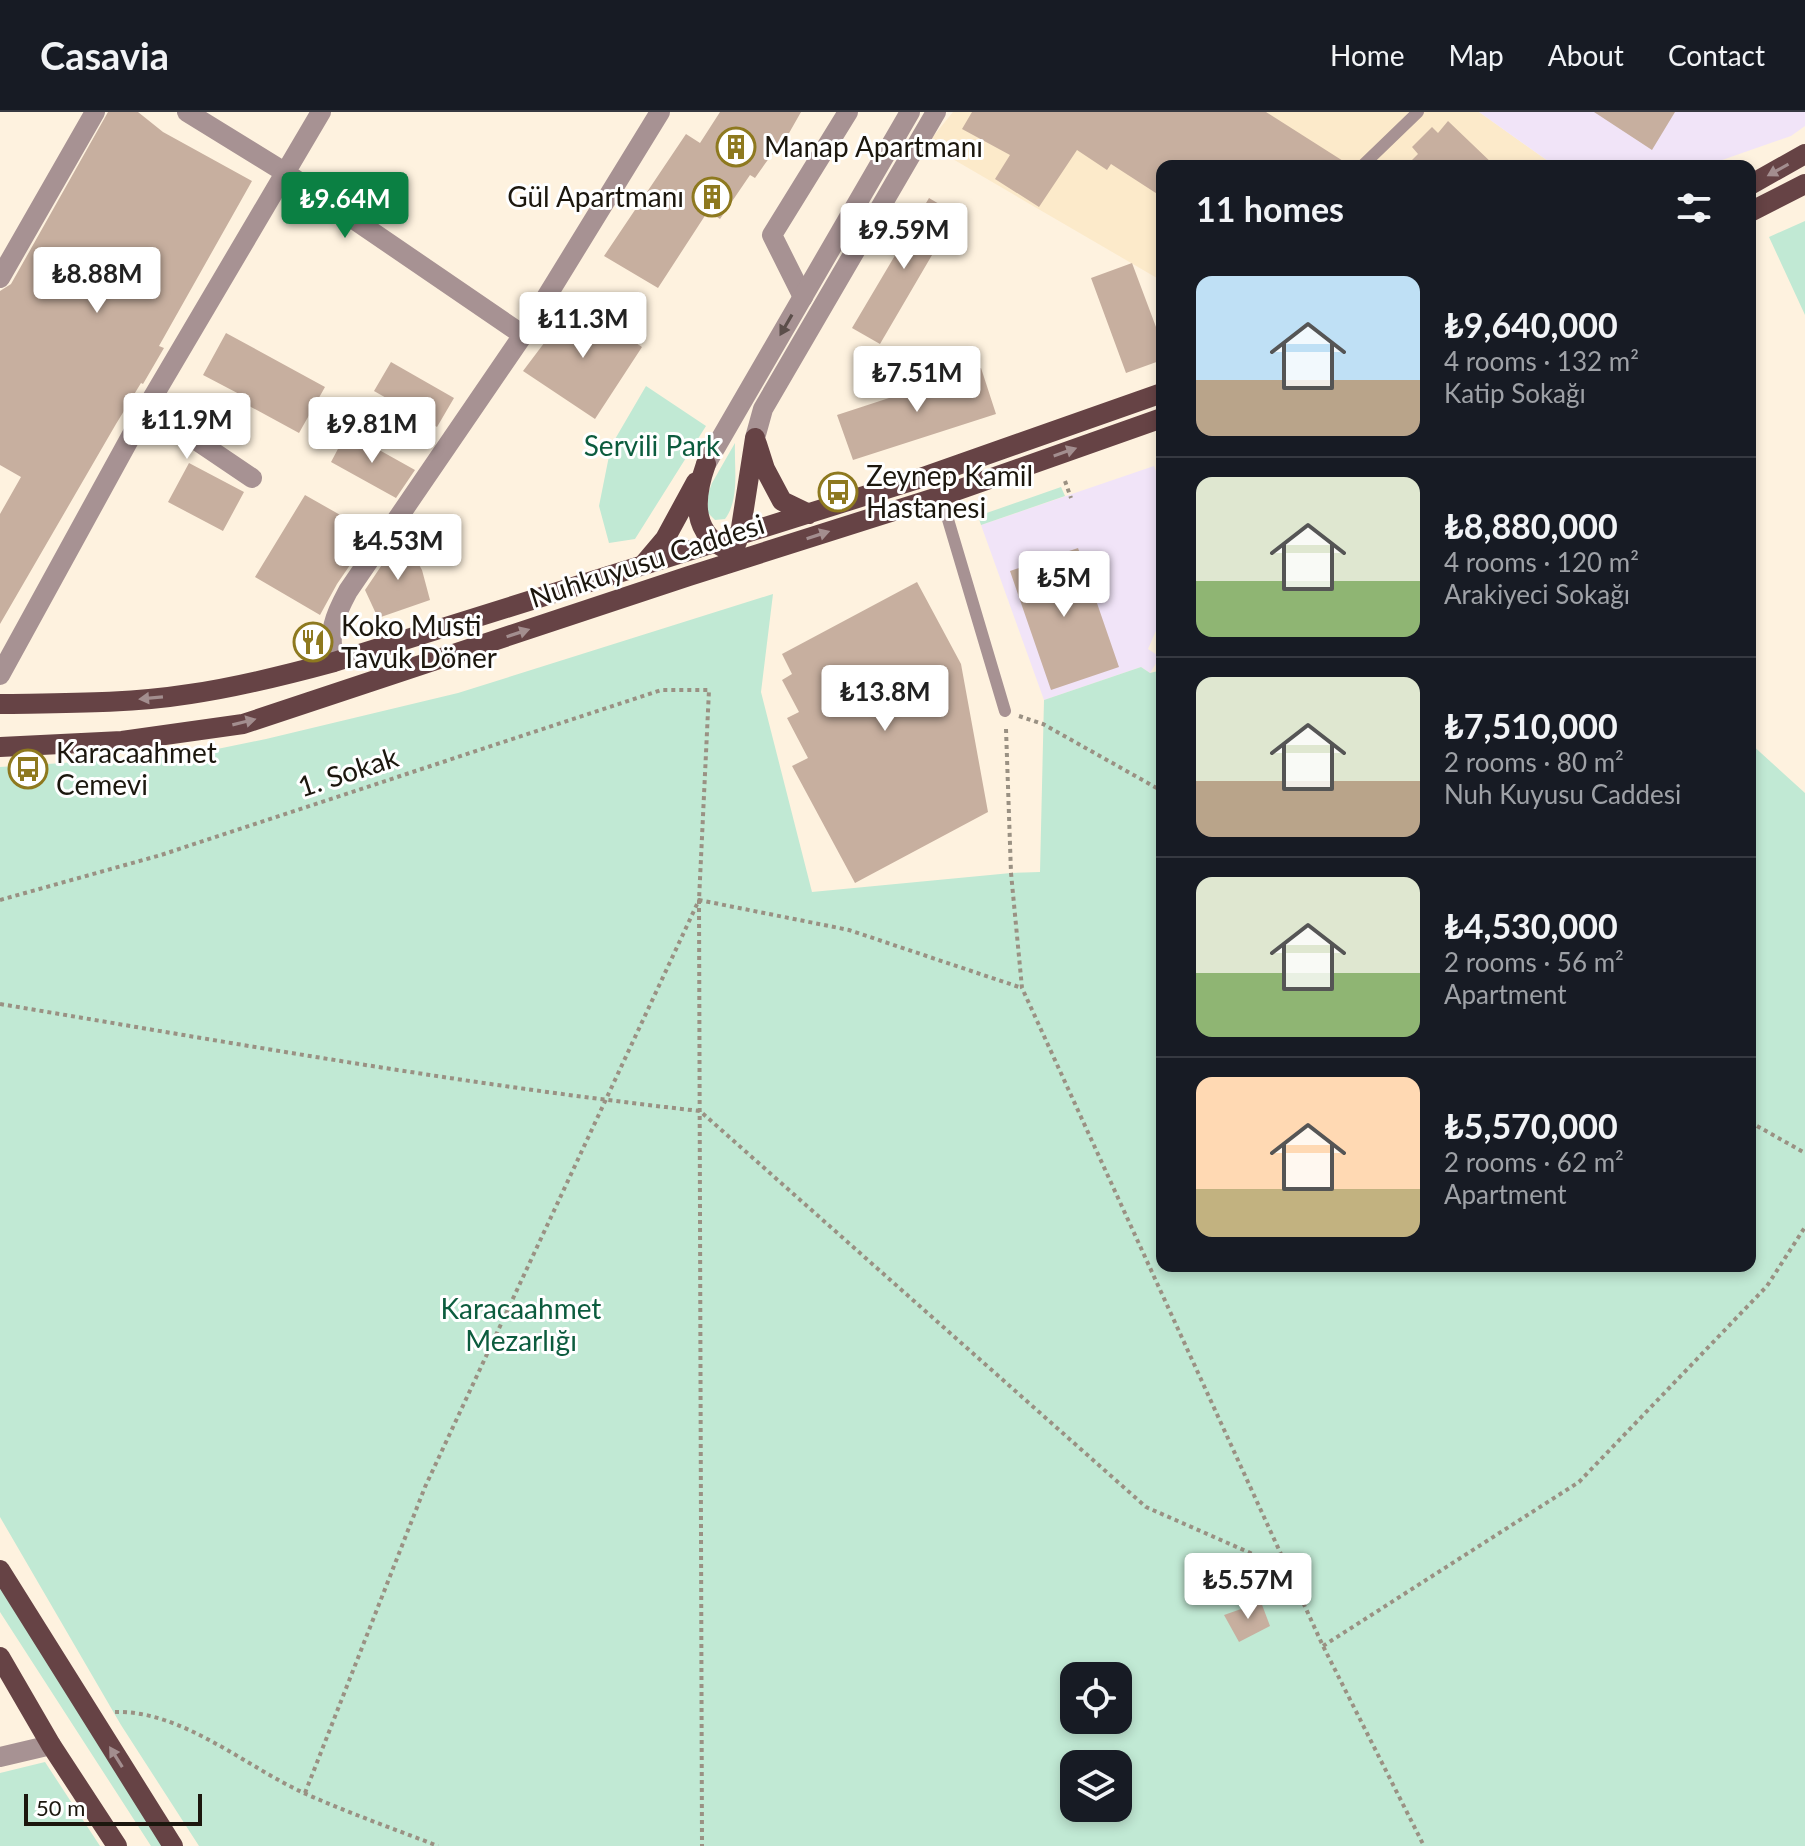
<!DOCTYPE html>
<meta charset="utf-8">
<style>
body{margin:0;font-family:Lato,sans-serif;background:#20242c;color:#f1f3f6;height:100vh;display:flex;flex-direction:column;font-size:30px;white-space:nowrap}
*{box-sizing:border-box;margin:0}
p{font-size:26px;color:#9ea1a6}
.icon{flex:none;width:44px;height:44px;fill:none;stroke:currentColor;stroke-width:2;stroke-linecap:round;stroke-linejoin:round}
.map{position:relative;flex:1;overflow:hidden}
.drawer{position:absolute;left:1156px;top:48px;width:600px;height:1112px;display:flex;flex-direction:column;background:#171b24;border-radius:16px;box-shadow:0 4px 12px #0003}
.drawer>*{flex:none}
.controls{position:absolute;left:1060px;top:1550px;display:grid;gap:16px}
.controls a{display:grid;place-items:center;width:72px;height:72px;border-radius:16px;background:#171b24;box-shadow:0 4px 12px #0003;font-size:40px}
.scale{position:absolute;left:24px;bottom:20px;width:178px;box-sizing:border-box;padding-left:8px;border:4px solid #1c170e;border-top:0;font-size:22px;line-height:28px;white-space:nowrap;color:#1c170e;-webkit-text-stroke:6px #fff;paint-order:stroke}
.price{position:absolute;translate:-50% -68px;padding:0 18px;border-radius:8px;background:#fff;color:#222;font-size:26px;line-height:52px;filter:drop-shadow(0 2px 4px #0008)}
.price::after{content:'';position:absolute;left:50%;top:48px;width:24px;height:18px;margin-left:-12px;background:inherit;clip-path:polygon(0 0,100% 0,50% 100%)}
.price.selected{background:#0b8043;color:#fff}
ul{padding:0;list-style:none}
li{display:flex;align-items:center;gap:24px;height:200px;padding:0 40px}
li+li{border-top:2px solid #363941}
li span{display:grid;place-items:center;flex:none;width:224px;height:160px;border-radius:16px;color:#555}
li>.icon{margin-inline-start:auto}
span .icon{width:96px;height:96px;fill:#fffc;stroke-width:1}
li b{font-size:34px}
h2{display:flex;justify-content:space-between;align-items:center;height:96px;padding:0 40px;font-size:34px}
header{display:flex;align-items:center;gap:48px;box-sizing:border-box;height:112px;padding:0 40px;background:#171b24;border-bottom:2px solid #363941}
header strong{font-size:38px}
nav{display:flex;gap:44px;margin-inline-start:auto;font-size:28px}
.map>svg:first-child{display:block}
.built{fill:#fceaca}
.education{fill:#f1e4f8}
.green{fill:#c1e9d4;fill-rule:evenodd}
.building{fill:#c7af9f}
.lines{fill:none;stroke-linecap:round;stroke-linejoin:round}
.path{stroke:#9a9183;stroke-width:4;stroke-dasharray:4 4;stroke-linecap:butt}
.service{stroke:#a79293;stroke-width:12}
.minor{stroke:#a79293;stroke-width:20}
.tertiary{stroke:#a79293;stroke-width:20}
.primary{stroke:#664345;stroke-width:20}
.oneway{fill:#a38e8f}
.oneway2{fill:#5b4e4a}
.labels{text-anchor:middle;stroke-width:6;stroke-linejoin:round;paint-order:stroke}
.poi-label{font-size:28px;fill:#1c170e;stroke:#fff;text-anchor:start}
.park-label{font-size:28px;fill:#0c5c3e;stroke:#fff}
.street-label{font-size:28px;fill:#1c170e;stroke:#fff}
</style>
<header>
<strong>Casavia</strong>
<nav><a>Home</a><a>Map</a><a>About</a><a>Contact</a></nav>
</header>
<div class="map">
<svg width="1805" height="1734" viewBox="0 0 1805 1734">
<rect width="100%" height="100%" fill="#fef2df"/>
<path class="built" d="M 953,0 L 1479,0 L 1555,54 L 1162,54 L 1162,169 L 927,32 Z"/>
<path class="education" d="M 1479,0 L 1805,0 L 1805,14 L 1791,24 L 1705,54 L 1555,54 Z
M 1154,354 L 1162,374 L 1162,505 L 1148,537 L 1160,545 L 1150,561 L 1141,555 L 1044,588 L 981,413 Z"/>
<path class="green" d="M 1805,109 L 1805,203 L 1769,125 Z
M 646,274 L 706,314 L 635,427 L 609,431 L 599,394 L 611,334 Z
M 735,331 C 734,355 740,387 725,407 L 715,408 L 707,400 L 708,382 L 712,371 Z
M 1061,375 L 1065,384 L 981,413 L 978,404 Z
M 773,482 L 761,580 L 812,780 L 1011,761 L 1040,760 L 1044,588 L 1141,555 L 1150,561 L 1162,558 L 1162,1154 L 1750,1154 L 1750,631 L 1805,681 L 1805,1734 L 199,1734 L 121,1613 L 0,1405 L 0,655 L 188,643 L 266,627 L 458,581 ZM 1074,1564 L 1118,1564 L 1118,1608 L 1074,1608 ZM 1074,1652 L 1118,1652 L 1118,1696 L 1074,1696 Z
M 0,1473 L 166,1734 L 151,1734 L 0,1500 Z
M 45,1650 L 100,1734 L 0,1734 L 0,1661 Z"/>
<path class="building" d="M 108,0 L 138,0 L 163,20 L 252,69 L 159,234 L 164,236 L 143,272 L 141,271 L 116,312 L 0,512 L 0,402 L 21,365 L 0,353 L 0,179 L 11,172 Z
M 720,0 L 801,0 L 776,44 L 772,42 L 755,66 L 750,63 L 720,107 L 708,99 L 658,176 L 604,144 L 686,22 L 700,31 Z
M 972,0 L 1266,0 L 1351,54 L 1162,54 L 1162,85 L 1111,52 L 1107,58 L 1077,38 L 1039,95 L 995,67 L 1010,43 L 962,17 Z
M 1594,0 L 1675,0 L 1652,38 Z
M 1448,9 L 1495,54 L 1406,54 L 1418,42 L 1412,35 L 1432,15 L 1438,21 Z
M 929,86 L 956,102 L 880,232 L 852,216 Z
M 1132,151 L 1162,231 L 1162,248 L 1126,261 L 1091,166 Z
M 575,190 L 642,235 L 595,307 L 523,259 Z
M 226,221 L 325,275 L 299,321 L 240,289 L 243,284 L 203,263 Z
M 391,250 L 454,286 L 437,315 L 374,279 Z
M 981,256 L 996,302 L 853,348 L 837,303 Z
M 347,320 L 415,358 L 396,386 L 331,350 Z
M 189,351 L 244,380 L 223,419 L 168,390 Z
M 305,383 L 372,421 L 337,472 L 320,503 L 255,465 Z
M 402,423 L 422,458 L 430,488 L 378,506 L 365,478 Z
M 1078,436 L 1119,555 L 1051,578 L 1010,459 Z
M 917,470 L 961,552 L 988,700 L 855,771 L 792,654 L 808,646 L 787,606 L 799,600 L 782,568 L 792,562 L 782,542 Z
M 1261,1490 L 1270,1514 L 1239,1530 L 1224,1503 Z"/>
<g class="lines">
<path class="path" d="M 1065,369 L 1071,386
M 1019,604 L 1043,612 L 1162,679
M 1006,617 L 1011,761 L 1022,876 L 1323,1534 L 1424,1734
M 0,788 L 161,743 L 661,578 L 709,578 L 699,788 L 702,1734
M 0,892 C 233,931 465,973 700,999 L 1146,1395 L 1289,1458
M 1750,1010 L 1805,1041
M 1323,1534 L 1579,1370 L 1767,1174 L 1805,1115
M 115,1600 C 182,1598 246,1655 306,1682 C 349,1701 394,1717 438,1734
M 305,1681 L 425,1375 L 699,788 L 849,818 L 1022,876"/>
<path class="service" d="M 1362,54 L 1418,0
M 941,384 L 1005,599"/>
<path class="minor" d="M 187,0 L 286,61 L 523,223
M 0,166 L 95,0
M 803,185 L 772,123 L 848,0
M 147,295 L 252,366
M 334,550 C 328,520 334,505 348,479 L 523,223 L 660,0
M 0,563 L 147,295 L 321,0
M 0,1645 L 51,1633"/>
<path class="tertiary" d="M 755,326 L 763,297 L 936,0
M 706,352 L 910,0"/>
<path class="primary" d="M 1750,73 L 1805,42
M 1750,100 L 1805,72
M 757,332 L 765,357 L 782,389 L 809,402
M 706,352 C 695,383 690,418 724,436
M 736,432 L 740,422 L 755,326
M 643,453 L 665,427 L 696,370
M 0,592 C 63,591 127,592 190,582 C 239,575 286,563 334,550 L 915,368 L 1162,281
M 0,635 L 122,629 L 243,612 L 689,464 L 941,384 L 1162,306
M 0,1458 L 173,1734
M 0,1545 L 51,1633 L 117,1734"/>
</g>
<defs><path id="oneway-solid" d="M-6-.8H1V-3.2L6.5 0L1 3.2V.8H-6Z" transform="scale(2)"/></defs>
<g class="oneway">
<use href="#oneway-solid" transform="translate(1778 58) rotate(151)"/>
<use href="#oneway-solid" transform="translate(1065 340) rotate(-19)"/>
<use href="#oneway-solid" transform="translate(818 423) rotate(-18)"/>
<use href="#oneway-solid" transform="translate(518 521) rotate(-18)"/>
<use href="#oneway-solid" transform="translate(151 586) rotate(175)"/>
<use href="#oneway-solid" transform="translate(244 610) rotate(-14)"/>
<use href="#oneway-solid" transform="translate(116 1645) rotate(-122)"/>
</g>
<use class="oneway2" href="#oneway-solid" transform="translate(786 213) rotate(120)"/>
<defs>
<g id="building-ring" transform="scale(2)"><circle r="9.5" fill="#fff" stroke="#8e791f" stroke-width="1.5"/><path d="M-4-6H4V6H1V3H-1V6H-4ZM-2.5-4.3h1.7v1.8h-1.7ZM.8-4.3h1.7v1.8H.8ZM-2.5-1h1.7V.8h-1.7ZM.8-1h1.7V.8H.8Z" fill="#8e791f"/></g>
<g id="bus-ring" transform="scale(2)"><circle r="9.5" fill="#fff" stroke="#8e791f" stroke-width="1.5"/><path d="M-5-6H5V4H4V6H2V4H-2V6H-4V4H-5ZM-3.5-4V0h7V-4ZM-3.5 1.2v1.5H-2V1.2ZM2 1.2v1.5H3.5V1.2Z" fill="#8e791f"/></g>
<g id="restaurant-ring" transform="scale(2)"><circle r="9.5" fill="#fff" stroke="#8e791f" stroke-width="1.5"/><path d="M-5-6h1v4h1v-4h1v4h1v-4h1v5L-1.5 .5V6h-2V.5L-5-1ZM5-6V6H3V1.5H1.5Q1.5-4 5-6Z" fill="#8e791f"/></g>
</defs>
<g fill-rule="evenodd">
<use href="#building-ring" x="736" y="35"/>
<use href="#building-ring" x="712" y="85"/>
<use href="#bus-ring" x="838" y="380"/>
<use href="#restaurant-ring" x="313" y="530"/>
<use href="#bus-ring" x="28" y="657"/>
</g>
<g class="labels">
<g class="poi-label">
<text x="764" y="45">Manap Apartmanı</text>
<text x="684" y="95" text-anchor="end">Gül Apartmanı</text>
<text x="866" y="374">Zeynep Kamil<tspan x="866" dy="32">Hastanesi</tspan></text>
<text x="341" y="524">Koko Musti<tspan x="341" dy="32">Tavuk Döner</tspan></text>
<text x="56" y="651">Karacaahmet<tspan x="56" dy="32">Cemevi</tspan></text>
</g>
<g class="park-label">
<text x="652" y="344">Servili Park</text>
<text x="521" y="1207">Karacaahmet<tspan x="521" dy="32">Mezarlığı</tspan></text>
</g>
<g class="street-label">
<text transform="translate(647 449) rotate(-18)" y="10">Nuhkuyusu Caddesi</text>
<text transform="translate(348 660) rotate(-18)" y="10">1. Sokak</text>
</g>
</g>
</svg>
<div class="controls">
<a><svg class="icon" aria-label="locate" viewBox="0 0 24 24"><circle cx="12" cy="12" r="6"/><path d="M12 2v4M12 18v4M2 12h4M18 12h4"/></svg></a>
<a><svg class="icon" aria-label="layers" viewBox="0 0 24 24"><path d="M12 4l9 5-9 5-9-5zM3 14l9 5 9-5"/></svg></a>
</div>
<div class="scale">50 m</div>
<b class="price selected" style="left:345px;top:128px">₺9.64M</b>
<b class="price" style="left:904px;top:159px">₺9.59M</b>
<b class="price" style="left:97px;top:203px">₺8.88M</b>
<b class="price" style="left:583px;top:248px">₺11.3M</b>
<b class="price" style="left:917px;top:302px">₺7.51M</b>
<b class="price" style="left:187px;top:349px">₺11.9M</b>
<b class="price" style="left:372px;top:353px">₺9.81M</b>
<b class="price" style="left:398px;top:470px">₺4.53M</b>
<b class="price" style="left:1064px;top:507px">₺5M</b>
<b class="price" style="left:885px;top:621px">₺13.8M</b>
<b class="price" style="left:1248px;top:1509px">₺5.57M</b>
<section class="drawer">
<h2>11 homes<svg class="icon" aria-label="filters" viewBox="0 0 24 24"><path d="M4 7h16M4 17h16"/><circle cx="9" cy="7" r="2"/><circle cx="15" cy="17" r="2"/></svg></h2>
<ul>
<li><span style="background:linear-gradient(#bfe0f5 65%,#b9a48a 0)"><svg class="icon" aria-label="home" viewBox="0 0 24 24"><path d="M3 11l9-7 9 7M6 9v11h12V9"/></svg></span><div><b>₺9,640,000</b><p>4 rooms · 132 m²</p><p>Katip Sokağı</p></div></li>
<li><span style="background:linear-gradient(#dfe7d0 65%,#8fb573 0)"><svg class="icon" aria-label="home" viewBox="0 0 24 24"><path d="M3 11l9-7 9 7M6 9v11h12V9"/></svg></span><div><b>₺8,880,000</b><p>4 rooms · 120 m²</p><p>Arakiyeci Sokağı</p></div></li>
<li><span style="background:linear-gradient(#dfe7d0 65%,#b9a48a 0)"><svg class="icon" aria-label="home" viewBox="0 0 24 24"><path d="M3 11l9-7 9 7M6 9v11h12V9"/></svg></span><div><b>₺7,510,000</b><p>2 rooms · 80 m²</p><p>Nuh Kuyusu Caddesi</p></div></li>
<li><span style="background:linear-gradient(#dfe7d0 60%,#8fb573 0)"><svg class="icon" aria-label="home" viewBox="0 0 24 24"><path d="M3 11l9-7 9 7M6 9v11h12V9"/></svg></span><div><b>₺4,530,000</b><p>2 rooms · 56 m²</p><p>Apartment</p></div></li>
<li><span style="background:linear-gradient(#ffd9b3 70%,#c2b280 0)"><svg class="icon" aria-label="home" viewBox="0 0 24 24"><path d="M3 11l9-7 9 7M6 9v11h12V9"/></svg></span><div><b>₺5,570,000</b><p>2 rooms · 62 m²</p><p>Apartment</p></div></li>
</ul>
</section>
</div>
